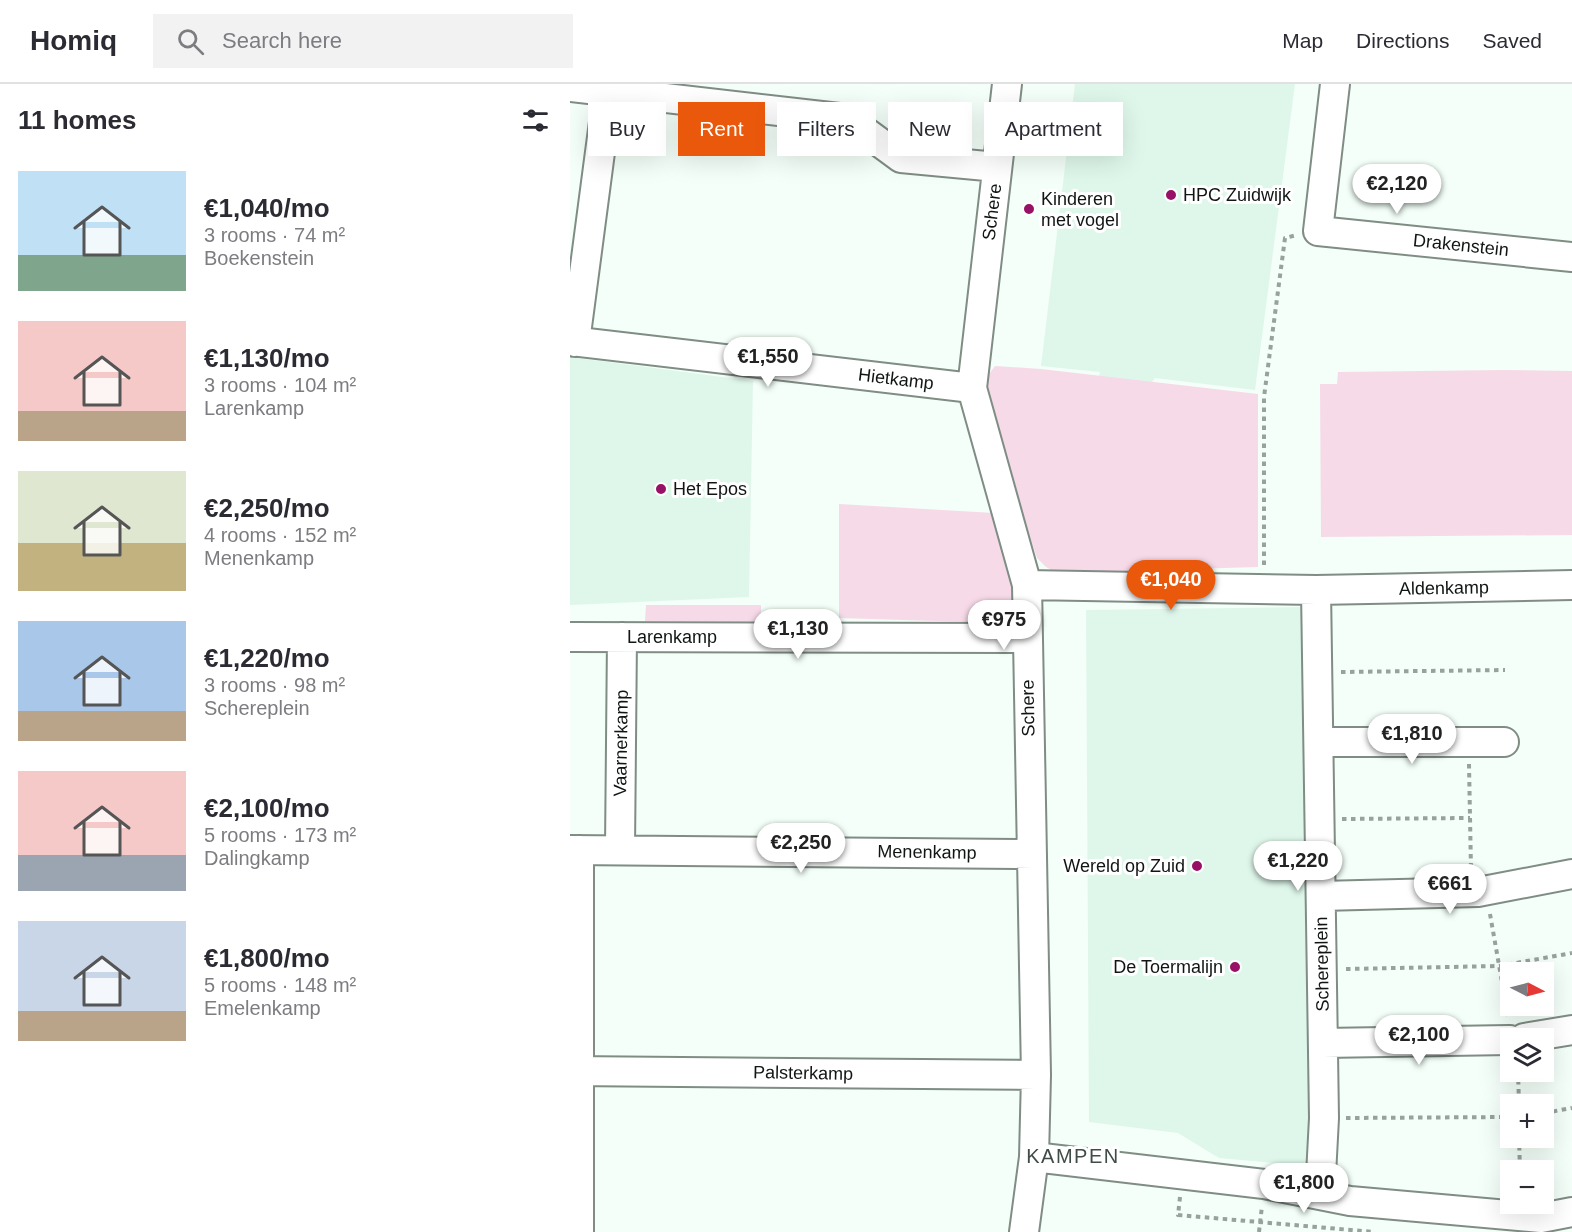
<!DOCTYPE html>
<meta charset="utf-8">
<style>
body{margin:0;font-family:Arial,sans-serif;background:#f2f2f3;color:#2b2b33;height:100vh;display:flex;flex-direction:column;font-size:22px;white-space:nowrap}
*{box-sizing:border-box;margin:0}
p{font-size:20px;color:#7c7c81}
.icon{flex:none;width:33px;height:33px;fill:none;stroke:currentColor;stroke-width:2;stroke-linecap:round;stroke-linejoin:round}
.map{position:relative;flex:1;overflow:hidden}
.panel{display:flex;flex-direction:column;background:#fff;width:570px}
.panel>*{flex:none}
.top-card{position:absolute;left:18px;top:18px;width:570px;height:54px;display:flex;gap:12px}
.needle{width:39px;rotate:96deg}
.controls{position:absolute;left:930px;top:878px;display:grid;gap:12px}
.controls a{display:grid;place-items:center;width:54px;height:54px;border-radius:0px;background:#fff;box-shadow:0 6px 24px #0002;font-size:30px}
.price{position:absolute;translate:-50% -51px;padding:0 14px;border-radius:21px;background:#fff;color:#222;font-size:20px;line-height:39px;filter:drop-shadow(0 2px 3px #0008)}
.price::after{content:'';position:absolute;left:50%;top:36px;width:18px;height:14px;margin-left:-9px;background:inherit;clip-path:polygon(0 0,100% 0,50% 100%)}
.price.active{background:#ea580c;color:#fff}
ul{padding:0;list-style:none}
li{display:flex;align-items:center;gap:18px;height:150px;padding:0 18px}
li span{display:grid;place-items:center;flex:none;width:168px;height:120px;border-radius:0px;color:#555}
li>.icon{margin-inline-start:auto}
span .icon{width:72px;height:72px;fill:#fffc;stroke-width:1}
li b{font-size:26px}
h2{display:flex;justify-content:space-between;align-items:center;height:72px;padding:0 18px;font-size:26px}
.pill{padding:0 21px;border-radius:0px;background:#fff;box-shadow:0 6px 24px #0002;font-size:21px;line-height:54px}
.pill.active{background:#ea580c;color:#fff}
header{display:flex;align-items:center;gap:36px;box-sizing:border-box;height:84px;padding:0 30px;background:#fff;border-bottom:2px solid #e1e1e2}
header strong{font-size:28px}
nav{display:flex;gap:33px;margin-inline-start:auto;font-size:21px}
.search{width:420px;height:54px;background:#f2f2f3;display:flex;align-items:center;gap:15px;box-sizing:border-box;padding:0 21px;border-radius:0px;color:#7c7c81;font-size:22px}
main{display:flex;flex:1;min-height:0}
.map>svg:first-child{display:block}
.built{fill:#dff7eb}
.green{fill:#f7dae8}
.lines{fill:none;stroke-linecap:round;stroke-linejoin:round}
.minor-casing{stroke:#7f8d85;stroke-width:32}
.path{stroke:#98a19c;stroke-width:4;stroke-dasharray:4.5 4.5;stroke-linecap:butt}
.minor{stroke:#fff;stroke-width:28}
.poi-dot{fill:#971167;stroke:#fff;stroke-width:2}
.labels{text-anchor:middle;stroke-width:6;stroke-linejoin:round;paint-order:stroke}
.poi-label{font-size:18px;fill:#101513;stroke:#fff;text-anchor:start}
.street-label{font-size:18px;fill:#101513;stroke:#fff}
.neighbourhood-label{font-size:20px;letter-spacing:1.5px;fill:#404c46;stroke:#fff}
</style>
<header>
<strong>Homiq</strong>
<div class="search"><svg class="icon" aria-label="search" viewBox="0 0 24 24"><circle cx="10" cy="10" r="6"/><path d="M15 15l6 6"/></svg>Search here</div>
<nav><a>Map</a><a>Directions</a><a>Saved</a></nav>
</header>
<main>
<section class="panel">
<h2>11 homes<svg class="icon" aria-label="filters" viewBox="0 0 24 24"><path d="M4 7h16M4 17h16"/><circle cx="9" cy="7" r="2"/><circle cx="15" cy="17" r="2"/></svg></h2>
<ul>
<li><span style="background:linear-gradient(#bfe0f5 70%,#7fa58c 0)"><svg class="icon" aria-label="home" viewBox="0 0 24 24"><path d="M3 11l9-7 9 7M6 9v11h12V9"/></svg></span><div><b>€1,040/mo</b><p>3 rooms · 74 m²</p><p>Boekenstein</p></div></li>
<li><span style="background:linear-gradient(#f6c9c9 75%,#b9a48a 0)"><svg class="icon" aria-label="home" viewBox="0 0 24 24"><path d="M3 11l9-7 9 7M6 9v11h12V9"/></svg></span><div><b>€1,130/mo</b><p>3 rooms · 104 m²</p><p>Larenkamp</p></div></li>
<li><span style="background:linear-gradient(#dfe7d0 60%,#c2b280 0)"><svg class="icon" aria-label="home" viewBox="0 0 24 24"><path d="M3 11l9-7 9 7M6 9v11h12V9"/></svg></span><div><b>€2,250/mo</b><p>4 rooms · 152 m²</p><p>Menenkamp</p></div></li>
<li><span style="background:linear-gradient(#a9c7e8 75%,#b9a48a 0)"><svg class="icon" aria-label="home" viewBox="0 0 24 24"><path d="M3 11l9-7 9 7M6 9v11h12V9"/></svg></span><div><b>€1,220/mo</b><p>3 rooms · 98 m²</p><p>Schereplein</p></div></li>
<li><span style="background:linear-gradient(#f6c9c9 70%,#9aa5b1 0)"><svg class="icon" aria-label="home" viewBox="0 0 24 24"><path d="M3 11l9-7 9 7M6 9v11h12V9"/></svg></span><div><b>€2,100/mo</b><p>5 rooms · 173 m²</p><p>Dalingkamp</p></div></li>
<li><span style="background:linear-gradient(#c9d6e8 75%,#b9a48a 0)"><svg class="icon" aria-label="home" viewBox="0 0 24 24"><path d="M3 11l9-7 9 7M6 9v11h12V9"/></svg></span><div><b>€1,800/mo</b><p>5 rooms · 148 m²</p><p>Emelenkamp</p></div></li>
</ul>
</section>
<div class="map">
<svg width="1002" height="1148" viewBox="0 0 1002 1148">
<rect width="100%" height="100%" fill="#f3fff8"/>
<path class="built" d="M 505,0 L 725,0 L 685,306 L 585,294 L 551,340 L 518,327 L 530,288 L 471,282 Z
M 0,273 L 183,297 L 179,513 L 0,521 Z
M 735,523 L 740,1082 L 649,1074 L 608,1049 L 519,1038 L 516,526 Z"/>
<path class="green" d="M 425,282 L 471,285 L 688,310 L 688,483 L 487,489 L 476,483 L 467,474 L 415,321 L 416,294 Z
M 935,286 L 1002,287 L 1002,451 L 751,453 L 750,300 L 767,300 L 768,288 Z
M 269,420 L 424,429 C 432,456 449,494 445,522 C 444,530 437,535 430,539 L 269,534 Z
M 76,521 L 191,521 L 191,538 L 75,537 Z"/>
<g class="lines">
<g class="minor-casing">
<path id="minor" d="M 437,0 L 402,304 L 457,501 L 466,991 L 464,1073 L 454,1148
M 765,0 L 748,147 L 1002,173
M 0,3 L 278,35 L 331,74 L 427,83
M 0,257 L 402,304
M 5,258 L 39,0
M 457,501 L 746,506 L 1002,501
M 746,506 L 754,1034 L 750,1110
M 0,553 L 457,554
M 749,658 L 934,658
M 50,765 L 52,553
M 0,766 L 462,770
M 751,812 L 908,808 L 1002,790
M 954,954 L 1002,946
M 753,959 L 940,956
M 0,987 L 466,991
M 464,1073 L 694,1100 L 780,1117 L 971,1134 L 1002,1128
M 9,1148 L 9,766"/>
</g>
<path class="path" d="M 694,481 L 694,313 L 715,154 L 727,151
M 771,588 L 935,586
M 899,680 L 901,786
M 772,735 L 900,734
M 920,830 L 938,932
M 776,885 L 929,882 L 1002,869
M 948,987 L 949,1020
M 974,1029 L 1002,1024
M 776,1034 L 940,1033
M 949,1053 L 950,1086
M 610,1113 L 608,1131 L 804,1148
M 689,1148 L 692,1122"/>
<use href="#minor" class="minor"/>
</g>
<g class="poi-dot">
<circle cx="601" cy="111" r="6"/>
<circle cx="459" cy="125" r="6"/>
<circle cx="91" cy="405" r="6"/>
<circle cx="627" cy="782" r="6"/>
<circle cx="665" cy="883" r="6"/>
</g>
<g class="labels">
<g class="poi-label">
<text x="613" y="117">HPC Zuidwijk</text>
<text x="471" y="121">Kinderen<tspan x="471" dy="21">met vogel</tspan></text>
<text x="103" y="411">Het Epos</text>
<text x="615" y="788" text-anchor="end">Wereld op Zuid</text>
<text x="653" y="889" text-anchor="end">De Toermalijn</text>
</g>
<g class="street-label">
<text transform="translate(422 128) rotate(-83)" y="6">Schere</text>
<text transform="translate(891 161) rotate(6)" y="6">Drakenstein</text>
<text transform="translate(326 295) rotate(7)" y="6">Hietkamp</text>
<text transform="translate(874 504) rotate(-1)" y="6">Aldenkamp</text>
<text x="102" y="559">Larenkamp</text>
<text transform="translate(458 624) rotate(-91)" y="6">Schere</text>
<text transform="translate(51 659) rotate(-89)" y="6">Vaarnerkamp</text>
<text transform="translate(357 768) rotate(1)" y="6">Menenkamp</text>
<text transform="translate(752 880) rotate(-91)" y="6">Schereplein</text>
<text transform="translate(233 989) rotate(1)" y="6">Palsterkamp</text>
</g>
<g class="neighbourhood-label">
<text x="503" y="1079">KAMPEN</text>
</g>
</g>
</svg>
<div class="controls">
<a><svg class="needle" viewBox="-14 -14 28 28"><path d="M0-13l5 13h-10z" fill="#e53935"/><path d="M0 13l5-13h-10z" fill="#7c7c81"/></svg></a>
<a><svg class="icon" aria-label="layers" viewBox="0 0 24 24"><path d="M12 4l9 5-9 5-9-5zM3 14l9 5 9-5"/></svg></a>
<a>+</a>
<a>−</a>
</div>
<b class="price" style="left:827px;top:131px">€2,120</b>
<b class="price" style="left:198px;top:304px">€1,550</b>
<b class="price active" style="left:601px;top:527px">€1,040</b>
<b class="price" style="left:434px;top:567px">€975</b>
<b class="price" style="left:228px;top:576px">€1,130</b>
<b class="price" style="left:842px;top:681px">€1,810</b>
<b class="price" style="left:231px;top:790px">€2,250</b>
<b class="price" style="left:728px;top:808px">€1,220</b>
<b class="price" style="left:880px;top:831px">€661</b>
<b class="price" style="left:849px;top:982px">€2,100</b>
<b class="price" style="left:734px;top:1130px">€1,800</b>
<div class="top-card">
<a class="pill">Buy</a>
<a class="pill active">Rent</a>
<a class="pill">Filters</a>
<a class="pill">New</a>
<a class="pill">Apartment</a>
</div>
</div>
</main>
